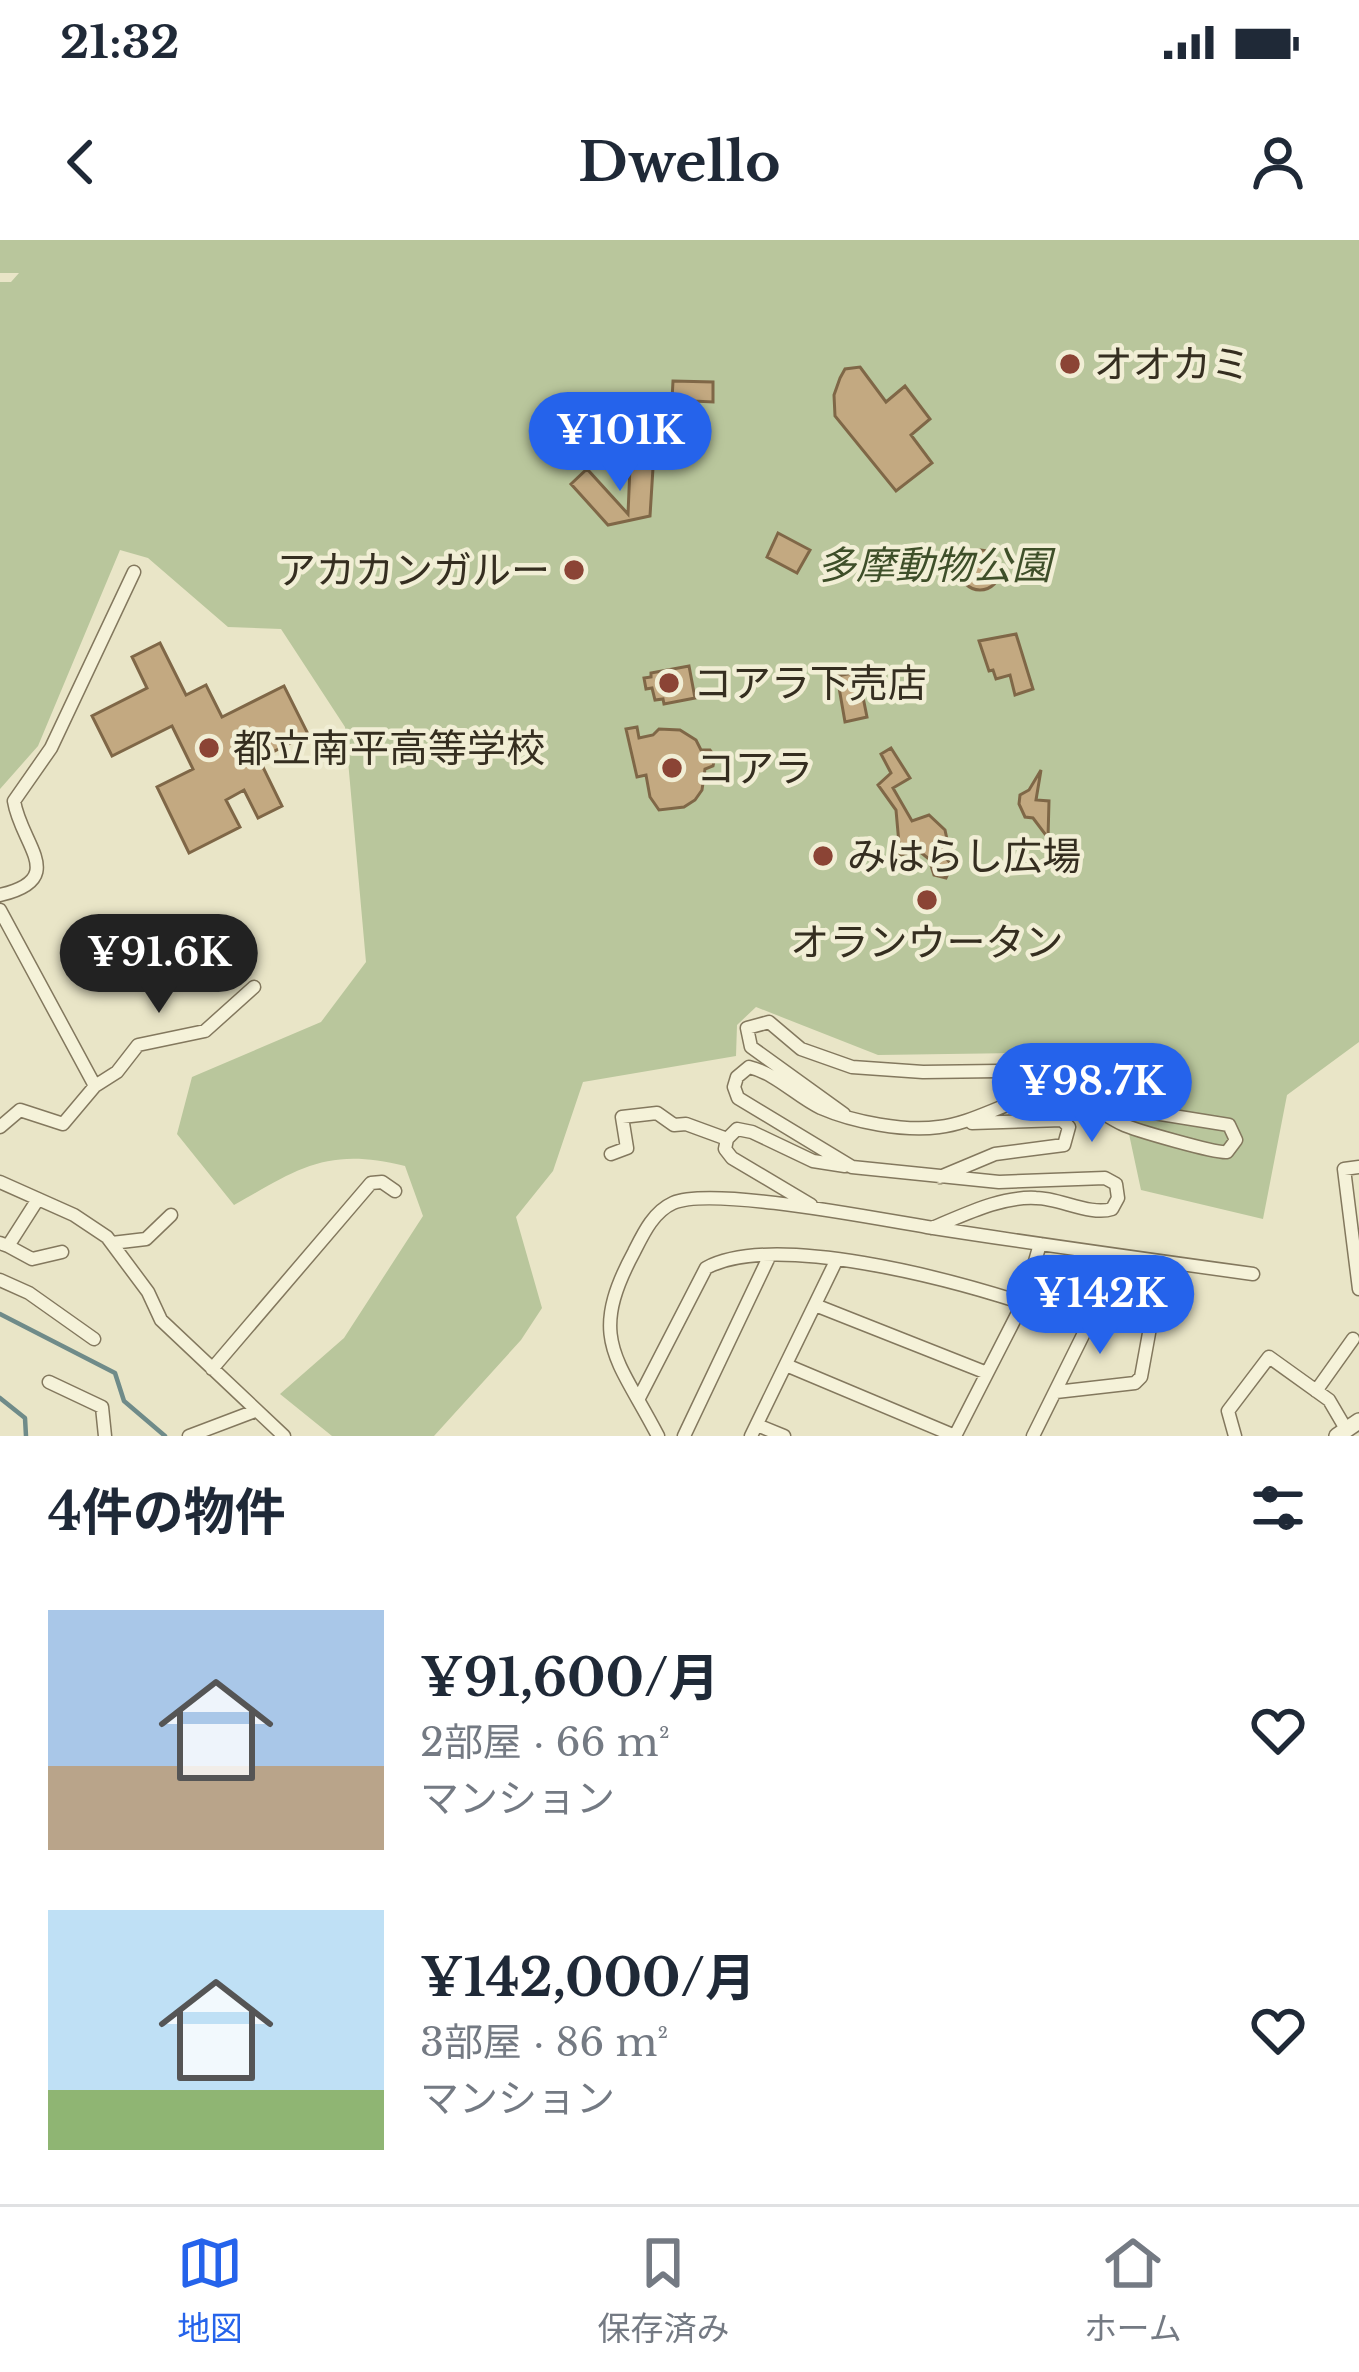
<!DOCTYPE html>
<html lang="ja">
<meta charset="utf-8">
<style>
body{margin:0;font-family:"Libre Baskerville","Noto Sans JP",serif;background:#f6f6f7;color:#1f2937;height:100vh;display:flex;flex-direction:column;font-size:45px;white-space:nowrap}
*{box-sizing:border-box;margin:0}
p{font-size:39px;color:#747a83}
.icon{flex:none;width:66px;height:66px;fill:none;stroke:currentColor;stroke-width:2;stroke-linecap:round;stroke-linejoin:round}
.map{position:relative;height:1196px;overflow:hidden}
.side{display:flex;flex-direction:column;background:#fff;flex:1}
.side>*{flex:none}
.price{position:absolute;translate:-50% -102px;padding:0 27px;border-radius:42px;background:#2563eb;color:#fff;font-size:39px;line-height:78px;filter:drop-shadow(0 3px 6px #0008)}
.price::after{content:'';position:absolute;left:50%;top:72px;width:36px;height:27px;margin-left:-18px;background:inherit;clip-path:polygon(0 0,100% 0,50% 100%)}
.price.selected{background:#222;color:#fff}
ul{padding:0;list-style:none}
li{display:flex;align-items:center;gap:36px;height:300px;padding:0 48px}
li span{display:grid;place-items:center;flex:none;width:336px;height:240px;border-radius:0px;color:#555}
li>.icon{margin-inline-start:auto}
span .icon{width:144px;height:144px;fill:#fffc;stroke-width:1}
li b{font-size:51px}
h2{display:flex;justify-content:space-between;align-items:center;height:144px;padding:0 48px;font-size:51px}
.status{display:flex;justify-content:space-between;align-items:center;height:84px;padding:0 60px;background:#fff;direction:ltr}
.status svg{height:33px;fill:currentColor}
header{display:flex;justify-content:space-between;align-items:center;height:156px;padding:0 48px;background:#fff;font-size:54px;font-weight:800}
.dock{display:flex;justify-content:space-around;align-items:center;height:168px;border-top:3px solid #e0e1e3;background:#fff;font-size:33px;color:#747a83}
.dock a{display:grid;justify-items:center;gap:6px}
.dock .selected{color:#2563eb}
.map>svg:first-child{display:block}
.green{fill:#b9c69c}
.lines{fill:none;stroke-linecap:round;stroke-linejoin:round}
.stream{stroke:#6f8b89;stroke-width:4.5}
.building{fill:#c3a981;stroke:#7f6747;stroke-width:3}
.minor-casing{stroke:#83785e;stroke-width:15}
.tertiary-casing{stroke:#83785e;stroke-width:18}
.minor{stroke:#f5f2d9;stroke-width:12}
.tertiary{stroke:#f5f2d9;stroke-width:15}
.poi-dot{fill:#8b4435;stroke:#f1eed5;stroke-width:4.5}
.labels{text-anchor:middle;stroke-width:9;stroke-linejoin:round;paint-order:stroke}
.poi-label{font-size:39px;fill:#352e20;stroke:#f1eed5;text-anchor:start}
.park-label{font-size:39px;font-style:italic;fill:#3e4f29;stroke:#f1eed5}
</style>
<div class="status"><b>21:32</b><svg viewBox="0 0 49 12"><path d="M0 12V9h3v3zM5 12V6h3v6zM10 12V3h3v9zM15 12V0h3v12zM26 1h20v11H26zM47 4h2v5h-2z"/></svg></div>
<header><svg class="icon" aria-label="back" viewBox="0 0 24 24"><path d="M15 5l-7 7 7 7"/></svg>Dwello<svg class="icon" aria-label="person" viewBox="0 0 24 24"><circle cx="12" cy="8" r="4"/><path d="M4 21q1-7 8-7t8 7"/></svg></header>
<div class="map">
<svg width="1359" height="1196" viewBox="0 0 1359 1196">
<rect width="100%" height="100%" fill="#e9e5c7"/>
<path class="green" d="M 0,0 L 1359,0 L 1359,802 L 1287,855 L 1263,979 L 1141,950 L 1117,838 L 1025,813 L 878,815 L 756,767 L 737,785 L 736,816 L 583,842 L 553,931 L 516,977 L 542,1068 L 521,1100 L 434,1196 L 332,1196 L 280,1154 L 344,1098 L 423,976 L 405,926 C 327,907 300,928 234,965 L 177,894 L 192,837 L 321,782 L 366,722 L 345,487 L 281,389 L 228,387 L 148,318 L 120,310 L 38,506 L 0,549 L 0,42 L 11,42 L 19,33 L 0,33 Z"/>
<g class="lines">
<path class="stream" d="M 0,1074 L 115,1133 L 124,1161 L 165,1196
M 0,1158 L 25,1178 L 26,1196"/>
</g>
<path class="building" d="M 860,127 L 886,162 L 905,146 L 930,179 L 911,195 L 932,223 L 896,251 L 835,176 L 834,155 L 840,138 L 845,129 Z
M 673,141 L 713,142 L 713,162 L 672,160 Z
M 641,217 L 649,220 L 653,228 L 650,276 L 608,285 L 571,244 L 587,229 L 628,274 L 630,227 L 633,220 Z
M 778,293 L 810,310 L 797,333 L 767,317 Z
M960 330a20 20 0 1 1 40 0a20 20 0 1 1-40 0Z
M 1016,394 L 1033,449 L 1015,455 L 1010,435 L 996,439 L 993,430 L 989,431 L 979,401 Z
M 160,403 L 186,455 L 206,445 L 222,477 L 284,446 L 308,494 L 259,519 L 282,566 L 258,578 L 244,550 L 226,560 L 240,587 L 189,613 L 157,547 L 193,529 L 172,486 L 112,516 L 92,476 L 147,448 L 132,417 Z
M 689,426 L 695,458 L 664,464 L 663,459 L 655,460 L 652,448 L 646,449 L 644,438 L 651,437 L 651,433 Z
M 858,432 L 867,477 L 845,482 L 837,436 Z
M 637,487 L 639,498 L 653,495 L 659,489 L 680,490 L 696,500 L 701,510 L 710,510 L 715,517 L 713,526 L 705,529 L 702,550 L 695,560 L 684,567 L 659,570 L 650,557 L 646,535 L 637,537 L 626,489 Z
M 891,508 L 910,538 L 893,548 L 912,581 L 929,575 L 945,590 L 948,604 L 944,616 L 952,625 L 946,638 L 934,635 L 929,619 L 919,611 L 900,615 L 896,570 L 878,545 L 891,533 L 881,514 Z
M 1041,530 L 1036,560 L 1049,561 L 1048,598 L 1033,578 L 1025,577 L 1019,564 L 1020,555 L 1029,550 Z"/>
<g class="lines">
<g class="minor-casing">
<path id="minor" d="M 0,655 C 69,639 21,605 14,561 L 51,508 L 134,332
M 0,670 L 95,846 L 63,884 L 20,870 L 0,887
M 95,846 L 117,832 L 138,805 L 205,791 L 254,747
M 844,874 L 751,807 L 747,788 L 769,782 L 801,809 L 852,827 L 923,832 L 1078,830 L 1142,871 L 1229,885 L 1236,900 L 1227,912 C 1218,914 1134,890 1122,884 C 1101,874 1079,854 1055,854 C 1015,854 978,883 939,887 C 905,892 853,882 821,868 C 796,856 777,834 749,827 L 737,837 L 734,847 L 738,858 L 852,927 L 999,942 L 1105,938 L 1116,944 L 1118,958 L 1112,969 C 1091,976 1059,958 1036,958 C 1001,956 964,975 932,988
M 611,914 L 627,908 L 622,877 L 657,873 L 674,885 L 686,884 L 727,899
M 1359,927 L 1344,929 L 1359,1049
M 940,937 L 995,914 L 1064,905 L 1069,887 L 1062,880 L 972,883
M 0,942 L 74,975 L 107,997 L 148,1052 L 161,1080 L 284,1196
M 811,965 L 732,918 L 725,909 L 727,899 L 737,889 L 752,892 L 813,921 L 845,926
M 0,1003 L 8,1006 L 38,959
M 112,1003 L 146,999 L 171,975
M 8,1006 L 32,1019 L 62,1012
M 0,1040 L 29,1053 L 94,1099
M 815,1065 L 987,1133
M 786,1125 L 955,1196
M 212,1129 L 371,943 L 382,942 L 395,951
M 49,1142 L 102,1167 L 105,1196
M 1316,1151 L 1353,1099
M 1056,1152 L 1135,1143 L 1141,1137 L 1162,1022
M 639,1158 L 706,1028 C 774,991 952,1040 1023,1063
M 757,1185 L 784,1196
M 189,1196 L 255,1171
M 658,1196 C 617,1117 587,1099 634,1012 C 643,994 653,972 673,963 C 712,946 878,979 927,987 C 1036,1004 1144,1019 1253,1034
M 684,1196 L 769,1017
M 751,1196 L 836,1021
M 955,1196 L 1023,1063 L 1040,1004
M 1033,1196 L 1087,1087 L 1107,1014
M 1235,1196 L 1228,1171 L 1269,1117 L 1329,1160 L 1346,1189"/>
</g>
<g class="tertiary-casing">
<path id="tertiary" d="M 1337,1196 L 1359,1181"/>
</g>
<use href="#minor" class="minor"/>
<use href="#tertiary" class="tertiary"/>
</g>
<g class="poi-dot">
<circle cx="1070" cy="124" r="12"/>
<circle cx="574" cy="330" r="12"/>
<circle cx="669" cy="443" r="12"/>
<circle cx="209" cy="508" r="12"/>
<circle cx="672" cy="528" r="12"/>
<circle cx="823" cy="616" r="12"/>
<circle cx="927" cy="660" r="12"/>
</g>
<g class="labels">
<g class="poi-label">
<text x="1094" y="138">オオカミ</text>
<text x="550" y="344" text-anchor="end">アカカンガルー</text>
<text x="693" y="457">コアラ下売店</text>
<text x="233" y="522">都立南平高等学校</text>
<text x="696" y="542">コアラ</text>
<text x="847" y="630">みはらし広場</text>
<text x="927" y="716" text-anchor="middle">オランウータン</text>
</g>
<g class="park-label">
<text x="934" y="339">多摩動物公園</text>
</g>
</g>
</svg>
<b class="price" style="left:620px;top:254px">¥101K</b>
<b class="price selected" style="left:159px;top:776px">¥91.6K</b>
<b class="price" style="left:1092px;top:905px">¥98.7K</b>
<b class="price" style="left:1100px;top:1117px">¥142K</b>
</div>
<section class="side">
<h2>4件の物件<svg class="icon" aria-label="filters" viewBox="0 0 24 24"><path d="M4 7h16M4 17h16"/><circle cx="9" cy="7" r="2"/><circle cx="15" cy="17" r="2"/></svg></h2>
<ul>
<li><span style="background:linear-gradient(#a9c7e8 65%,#b9a48a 0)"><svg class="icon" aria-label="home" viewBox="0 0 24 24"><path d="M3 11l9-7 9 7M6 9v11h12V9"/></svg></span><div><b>¥91,600/月</b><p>2部屋 · 66 m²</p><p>マンション</p></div><svg class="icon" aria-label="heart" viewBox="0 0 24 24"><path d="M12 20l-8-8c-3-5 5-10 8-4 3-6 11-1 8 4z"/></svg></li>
<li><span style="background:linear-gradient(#bfe0f5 75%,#8fb573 0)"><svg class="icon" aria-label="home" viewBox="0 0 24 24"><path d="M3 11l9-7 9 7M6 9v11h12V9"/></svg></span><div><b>¥142,000/月</b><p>3部屋 · 86 m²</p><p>マンション</p></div><svg class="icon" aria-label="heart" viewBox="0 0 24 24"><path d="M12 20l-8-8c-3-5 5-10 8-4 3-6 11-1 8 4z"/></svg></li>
</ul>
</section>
<nav class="dock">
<a class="selected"><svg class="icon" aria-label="map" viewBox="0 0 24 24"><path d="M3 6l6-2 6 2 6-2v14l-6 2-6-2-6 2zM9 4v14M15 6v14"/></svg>地図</a>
<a><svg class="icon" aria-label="saved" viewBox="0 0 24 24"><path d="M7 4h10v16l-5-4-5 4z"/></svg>保存済み</a>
<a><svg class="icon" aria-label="home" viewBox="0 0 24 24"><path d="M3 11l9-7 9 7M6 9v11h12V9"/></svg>ホーム</a>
</nav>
